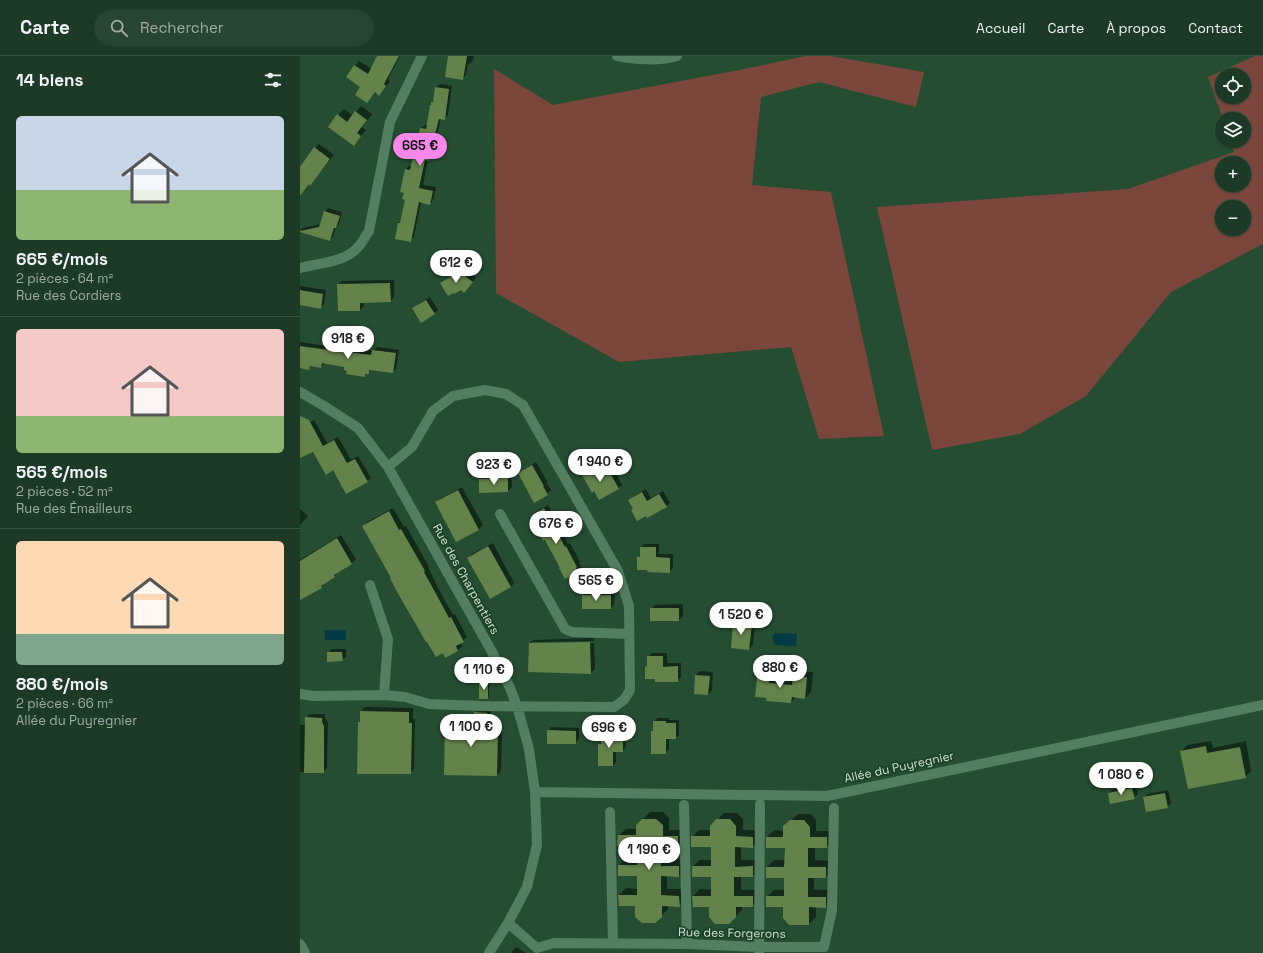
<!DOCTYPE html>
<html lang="fr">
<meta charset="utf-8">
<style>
body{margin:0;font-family:"Space Grotesk",sans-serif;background:#294532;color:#f1f3f6;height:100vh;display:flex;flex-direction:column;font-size:15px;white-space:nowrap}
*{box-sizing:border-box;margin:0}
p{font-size:13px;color:#a0ada7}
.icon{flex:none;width:22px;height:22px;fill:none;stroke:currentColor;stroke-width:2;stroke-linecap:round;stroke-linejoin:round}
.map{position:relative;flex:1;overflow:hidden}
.panel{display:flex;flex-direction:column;background:#1c3a26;width:300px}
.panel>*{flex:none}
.fabs{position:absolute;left:915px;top:12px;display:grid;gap:8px}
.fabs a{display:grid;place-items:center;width:36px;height:36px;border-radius:50%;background:#1c3a26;box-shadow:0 1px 3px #0004,0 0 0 1px #3a5443;font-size:20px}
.price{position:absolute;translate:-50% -34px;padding:0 9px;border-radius:14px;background:#fff;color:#222;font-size:13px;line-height:26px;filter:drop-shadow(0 1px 2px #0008)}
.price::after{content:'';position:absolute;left:50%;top:24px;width:12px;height:9px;margin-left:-6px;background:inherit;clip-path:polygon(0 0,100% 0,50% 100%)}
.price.on{background:#f987e9;color:#111}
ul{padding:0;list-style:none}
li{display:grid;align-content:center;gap:8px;height:212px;padding:0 16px}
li+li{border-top:1px solid #3a5443}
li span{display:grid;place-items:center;height:124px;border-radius:6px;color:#555}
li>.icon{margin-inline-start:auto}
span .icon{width:72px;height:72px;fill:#fffc;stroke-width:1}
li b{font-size:17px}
h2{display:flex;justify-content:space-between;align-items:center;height:48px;padding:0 16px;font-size:17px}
header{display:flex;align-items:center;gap:24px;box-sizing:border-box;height:56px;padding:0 20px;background:#1c3a26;border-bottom:1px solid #3a5443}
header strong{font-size:19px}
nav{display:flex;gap:22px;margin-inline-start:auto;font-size:14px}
.search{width:280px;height:36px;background:#294532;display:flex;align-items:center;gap:10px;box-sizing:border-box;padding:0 14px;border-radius:22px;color:#a0ada7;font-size:15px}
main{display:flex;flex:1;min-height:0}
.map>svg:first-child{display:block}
.green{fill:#7b473d;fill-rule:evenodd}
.water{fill:#043a43}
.shadow{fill:#0007;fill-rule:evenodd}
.building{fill:#64834b}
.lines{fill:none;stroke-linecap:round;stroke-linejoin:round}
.minor{stroke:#547e60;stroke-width:10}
.labels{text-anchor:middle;stroke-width:3.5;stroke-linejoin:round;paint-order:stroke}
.street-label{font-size:12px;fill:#d0e6d5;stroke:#1a4227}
</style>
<header>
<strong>Carte</strong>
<div class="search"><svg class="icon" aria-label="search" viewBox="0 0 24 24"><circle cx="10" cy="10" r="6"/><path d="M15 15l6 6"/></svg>Rechercher</div>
<nav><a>Accueil</a><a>Carte</a><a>À propos</a><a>Contact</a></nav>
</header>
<main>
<section class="panel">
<h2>14 biens<svg class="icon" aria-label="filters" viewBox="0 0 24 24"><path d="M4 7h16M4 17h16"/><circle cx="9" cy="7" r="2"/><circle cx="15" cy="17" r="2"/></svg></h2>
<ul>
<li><span style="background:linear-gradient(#c9d6e8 60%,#8fb573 0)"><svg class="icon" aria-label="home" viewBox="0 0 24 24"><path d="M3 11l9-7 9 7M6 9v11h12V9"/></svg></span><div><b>665 €/mois</b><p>2 pièces · 64 m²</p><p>Rue des Cordiers</p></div></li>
<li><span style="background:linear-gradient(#f6c9c9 70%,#8fb573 0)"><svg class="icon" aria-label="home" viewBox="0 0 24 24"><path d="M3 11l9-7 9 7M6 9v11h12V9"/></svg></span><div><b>565 €/mois</b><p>2 pièces · 52 m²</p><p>Rue des Émailleurs</p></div></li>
<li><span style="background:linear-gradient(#ffd9b3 75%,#7fa58c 0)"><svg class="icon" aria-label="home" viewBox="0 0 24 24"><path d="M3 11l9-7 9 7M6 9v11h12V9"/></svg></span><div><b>880 €/mois</b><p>2 pièces · 66 m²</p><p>Allée du Puyregnier</p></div></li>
</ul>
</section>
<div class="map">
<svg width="963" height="897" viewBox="0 0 963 897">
<rect width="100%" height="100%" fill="#254d32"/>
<path class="green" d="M 506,0 L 530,0 L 624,16 L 616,51 L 519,26 L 461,41 L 452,129 L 531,136 L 584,380 L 519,383 L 491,291 L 319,306 L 196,237 L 194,13 L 253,49 L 434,15 Z
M 955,0 L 963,0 L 963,188 L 871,236 L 786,340 L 720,378 L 632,394 L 577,151 L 828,133 L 934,96 L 931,85 L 944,85 L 944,63 L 923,63 L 908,21 ZM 922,19 L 944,19 L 944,41 L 922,41 ZM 922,107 L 944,107 L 944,129 L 922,129 ZM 922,151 L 944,151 L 944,173 L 922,173 Z"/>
<path class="water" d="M 24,574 L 46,574 L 46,584 L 25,584 Z
M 475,577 L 497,578 L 496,590 L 475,589 C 472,584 471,581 475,577 Z"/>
<path class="shadow" d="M 78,0 L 100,0 L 88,23 L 90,25 L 83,34 L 79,38 L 75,36 L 67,46 L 62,30 L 47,21 L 59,5 L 72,13 Z
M 149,0 L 174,0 L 173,5 L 169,8 L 168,8 L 166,19 L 162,23 Z
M 140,28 L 152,30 L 148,59 L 144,63 L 141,62 L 132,100 L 128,104 L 123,129 L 136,131 L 133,144 L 130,148 L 121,146 L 114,181 L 110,185 L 99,167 L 101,165 L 106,143 L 105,136 L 105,114 L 109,110 L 112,111 L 121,72 L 125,69 L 127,69 L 130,49 L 134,44 L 136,31 Z
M 61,50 L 72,58 L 62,71 L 66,74 L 54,88 L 38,59 L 44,53 L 53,60 Z
M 19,88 L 34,99 L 14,124 L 10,128 L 9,127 L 0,140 L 0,116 L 15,92 Z
M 28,152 L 42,156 L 39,168 L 36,171 L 33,181 L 30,184 L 0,175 L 2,172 L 21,168 L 25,156 Z
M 162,211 L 176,222 L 167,232 L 161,233 L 141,227 L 156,217 Z
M 94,224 L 94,241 L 91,245 L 63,245 L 64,250 L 60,254 L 38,228 L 42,225 Z
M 0,230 L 26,234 L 24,248 L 20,252 L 0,248 Z
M 130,241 L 138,254 L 135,257 L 114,252 L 117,249 Z
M 0,286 L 32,291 L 34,289 L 73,295 L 77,291 L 99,294 L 96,313 L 92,316 L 72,313 L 65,319 L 46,310 L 25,306 L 21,311 L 12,310 L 9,312 L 0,311 Z
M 14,364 L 27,387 L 38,381 L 51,404 L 58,400 L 71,422 L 67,425 L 34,413 L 13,394 L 0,396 L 0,371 Z
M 236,406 L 247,425 L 246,426 L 251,434 L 247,438 L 219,417 L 223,414 Z
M 298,407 L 305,419 L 314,414 L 322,429 L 318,432 L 282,417 L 286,414 Z
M 211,418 L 212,431 L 208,435 L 180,436 L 180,423 L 183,419 Z
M 162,431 L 183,469 L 179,473 L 157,485 L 136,447 L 140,443 Z
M 346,433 L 351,442 L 363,435 L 370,447 L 366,450 L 334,453 L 329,445 L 333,441 Z
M 248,449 L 268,488 L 270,487 L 280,506 L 279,507 L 284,516 L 280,519 L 261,511 L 232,460 L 236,456 Z
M 93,452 L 104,471 L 106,470 L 129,511 L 128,511 L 138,532 L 153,559 L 155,558 L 167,581 L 160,587 L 162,590 L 158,594 L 146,601 L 92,522 L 64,470 L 67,466 Z
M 0,453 L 8,460 L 0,469 Z
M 41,479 L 56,503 L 52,507 L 38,515 L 35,520 L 25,526 L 25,527 L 21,531 L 0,543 L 0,504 Z
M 193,487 L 214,527 L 211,531 L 168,502 L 172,498 Z
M 344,488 L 359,488 L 359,498 L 373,498 L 373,512 L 369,516 L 338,502 L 341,499 L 341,492 Z
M 287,535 L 315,536 L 314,548 L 311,552 L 283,539 Z
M 383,548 L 383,560 L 379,564 L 351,553 L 355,549 Z
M 438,563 L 455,565 L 453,589 L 449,593 L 432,591 L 434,567 Z
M 294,582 L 294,585 L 232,586 L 232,588 L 294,587 L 295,613 L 291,617 L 230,587 L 233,584 Z
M 32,593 L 46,593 L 46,601 L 42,604 L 28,597 Z
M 352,597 L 367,597 L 367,607 L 381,607 L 381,621 L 377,625 L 346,611 L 348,609 L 348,601 Z
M 465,609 L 475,610 L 474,621 L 494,623 L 494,621 L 500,615 L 513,616 L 511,636 L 505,642 L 496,641 L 491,646 L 468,641 L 459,615 Z
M 400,615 L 413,616 L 412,634 L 408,638 L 396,619 Z
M 182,626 L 189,626 L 189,641 L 187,642 L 180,627 Z
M 65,651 L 113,652 L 113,663 L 115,663 L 114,713 L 110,717 L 59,666 L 61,664 L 61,655 Z
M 179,653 L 191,653 L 190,672 L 202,672 L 201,715 L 197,719 L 145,718 L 146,675 L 149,673 L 149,665 L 153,661 L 175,662 L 175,657 ZM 151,663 L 179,664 L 179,666 L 151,665 Z
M 10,658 L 25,658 L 25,662 L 28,666 L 27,712 L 23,716 L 0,716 L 0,669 L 6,669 L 6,662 Z
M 358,662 L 369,662 L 369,664 L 379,664 L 379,679 L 375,682 L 369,682 L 369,693 L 365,697 L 352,676 L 354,673 L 354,665 Z
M 251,671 L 279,672 L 279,683 L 275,687 L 248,675 Z
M 305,674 L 316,674 L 316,677 L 326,677 L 326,691 L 323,695 L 316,695 L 316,706 L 313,709 L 299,688 L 302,686 L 302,678 Z
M 911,685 L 913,692 L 946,685 L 951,715 L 945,721 L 882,695 L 887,689 Z
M 836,729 L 838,738 L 834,742 L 809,737 L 813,733 Z
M 868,734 L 871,747 L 867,751 L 844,742 L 848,738 Z
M 350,756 L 363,756 L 369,762 L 369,774 L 385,774 L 385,783 L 378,790 L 367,790 L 367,803 L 385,803 L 385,813 L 379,820 L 367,820 L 367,833 L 386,833 L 386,843 L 379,850 L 368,849 L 368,853 L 355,866 L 336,849 L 319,839 L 326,832 L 338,833 L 338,819 L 319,809 L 326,803 L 338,803 L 338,789 L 319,779 L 326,773 L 337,773 L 337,769 Z
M 424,757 L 437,757 L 443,763 L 443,774 L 460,774 L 460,784 L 453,790 L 441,790 L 441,804 L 459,804 L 459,814 L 453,820 L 441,820 L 441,834 L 459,834 L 459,843 L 452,850 L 442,850 L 442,854 L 429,867 L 410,850 L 393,840 L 400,833 L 412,834 L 412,820 L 393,810 L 400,804 L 412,804 L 412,790 L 392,781 L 399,774 L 411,774 L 411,770 Z
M 498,758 L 511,758 L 516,764 L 516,775 L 533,775 L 533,784 L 526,791 L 515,791 L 515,804 L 533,805 L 532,814 L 526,821 L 514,821 L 514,834 L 532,834 L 532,844 L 525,851 L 516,851 L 516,861 L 509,868 L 484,850 L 467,841 L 474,834 L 485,834 L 485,821 L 467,820 L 467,811 L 474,804 L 486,804 L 486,791 L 467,781 L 474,774 L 484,775 L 484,771 Z
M 216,891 L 226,897 L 211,897 Z"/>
<path class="building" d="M 77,0 L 99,0 L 84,28 L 86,30 L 79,40 L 75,36 L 67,47 L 55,39 L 60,31 L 46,21 L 54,9 L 68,18 Z
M 148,0 L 167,0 L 163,24 L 145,21 Z
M 135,31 L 149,33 L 145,64 L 139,63 L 128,105 L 125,104 L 119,132 L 133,135 L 130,149 L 119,146 L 111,186 L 95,183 L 98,167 L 100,167 L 105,144 L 102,143 L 104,137 L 100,136 L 105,113 L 110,114 L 120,72 L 126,73 L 130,49 L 131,49 L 131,46 L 133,46 Z
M 55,55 L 67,64 L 57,77 L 61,80 L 54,90 L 28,71 L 37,58 L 47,66 Z
M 14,91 L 30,103 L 10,130 L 9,128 L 0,140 L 0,111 Z
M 24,155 L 40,160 L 36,172 L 34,172 L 30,185 L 0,176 L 0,175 L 19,171 Z
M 157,214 L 173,226 L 164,237 L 161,234 L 154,238 L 153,237 L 148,240 L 140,227 L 152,220 Z
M 90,227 L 91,246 L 60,247 L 60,255 L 38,255 L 37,228 Z
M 0,234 L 23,238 L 21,253 L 0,249 Z
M 126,244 L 135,258 L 121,267 L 112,252 Z
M 0,290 L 29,294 L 30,292 L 41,294 L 41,295 L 71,299 L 72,294 L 96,297 L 93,317 L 69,314 L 69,318 L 65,318 L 65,321 L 46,318 L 47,315 L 44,314 L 44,311 L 22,307 L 21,312 L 10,310 L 9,314 L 0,312 Z
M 0,360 L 9,364 L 23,390 L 34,384 L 47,407 L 55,403 L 68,426 L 46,438 L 33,414 L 26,419 L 13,396 L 0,402 Z
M 232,409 L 244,430 L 243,430 L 248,439 L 234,447 L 218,417 Z
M 294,410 L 301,422 L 310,417 L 319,433 L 299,444 L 294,435 L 292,437 L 281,417 Z
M 208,422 L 208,436 L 179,437 L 179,423 Z
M 158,434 L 179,474 L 156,486 L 135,446 Z
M 342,436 L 347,445 L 359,438 L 367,451 L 347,462 L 346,460 L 337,465 L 331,454 L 333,453 L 328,444 Z
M 244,452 L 265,491 L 266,490 L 277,511 L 276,512 L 281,520 L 271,526 L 268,521 L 265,523 L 259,512 L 260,512 L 245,484 L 243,485 L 237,474 L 239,474 L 231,460 Z
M 89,455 L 99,474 L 101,473 L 125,515 L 124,516 L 135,536 L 149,562 L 151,561 L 164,586 L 156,590 L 158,595 L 145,602 L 143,597 L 136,601 L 127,586 L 126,586 L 96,534 L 90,522 L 91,522 L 62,470 Z
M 37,482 L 52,508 L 34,519 L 35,521 L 21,530 L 22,532 L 0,544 L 0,505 Z
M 188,490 L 211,531 L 190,543 L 167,502 Z
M 340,491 L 356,491 L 356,501 L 370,502 L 370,517 L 348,516 L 347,514 L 337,514 L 337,501 L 340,501 Z
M 282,539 L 311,539 L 311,553 L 282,553 Z
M 350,552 L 379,552 L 379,565 L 350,565 Z
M 433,567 L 452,568 L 449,594 L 431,592 Z
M 290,586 L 291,618 L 228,616 L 229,587 Z
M 27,596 L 42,596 L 43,605 L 27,606 Z
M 347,600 L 363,600 L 363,611 L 378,610 L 378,626 L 355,626 L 355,623 L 345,623 L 345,611 L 347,610 Z
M 458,614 L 470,615 L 469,627 L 492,629 L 493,620 L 507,621 L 505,643 L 492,641 L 491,647 L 466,645 L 467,642 L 455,641 Z
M 395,619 L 410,620 L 408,639 L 394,638 Z
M 179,627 L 188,627 L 188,643 L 179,643 Z
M 60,655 L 109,656 L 109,667 L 112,667 L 111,718 L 57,718 L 58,666 L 60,666 Z
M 174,656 L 187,657 L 187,676 L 198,676 L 197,720 L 144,719 L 145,675 L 148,675 L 148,664 L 174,665 Z
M 5,661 L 22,662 L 22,666 L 24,670 L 24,717 L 4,717 Z
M 353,665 L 366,665 L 366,667 L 376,667 L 376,683 L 366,683 L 366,698 L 351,698 L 351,675 L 353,675 Z
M 247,674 L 276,675 L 276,688 L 247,688 Z
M 313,677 L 313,680 L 323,680 L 323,696 L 313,696 L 313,710 L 298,710 L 298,688 L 301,688 L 301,678 Z
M 906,690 L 907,697 L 940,691 L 946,722 L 888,733 L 880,695 Z
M 832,732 L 835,743 L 810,748 L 808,737 Z
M 865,737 L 868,752 L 846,756 L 843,741 Z
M 342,763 L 356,763 L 363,769 L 363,780 L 378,780 L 378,791 L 361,791 L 361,810 L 379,810 L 379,821 L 361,820 L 361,839 L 379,840 L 380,851 L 362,850 L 362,861 L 355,867 L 342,867 L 335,861 L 335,850 L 319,850 L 318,839 L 337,839 L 337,820 L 318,820 L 318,809 L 337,809 L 337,790 L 317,790 L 318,779 L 336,779 L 336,769 Z
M 416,763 L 430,763 L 436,770 L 436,780 L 453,781 L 453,792 L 435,791 L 435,811 L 453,810 L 453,821 L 434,821 L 434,840 L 453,840 L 453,851 L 436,851 L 436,861 L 429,868 L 415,868 L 409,861 L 409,851 L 393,851 L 392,840 L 411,840 L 411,821 L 392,821 L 392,810 L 411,810 L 411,791 L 391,791 L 391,780 L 410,780 L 410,770 Z
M 490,764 L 504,764 L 510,771 L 510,781 L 527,781 L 527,792 L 508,792 L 508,811 L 526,811 L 526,822 L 508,822 L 508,841 L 526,841 L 526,852 L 509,851 L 509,869 L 489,869 L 483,862 L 483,851 L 466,851 L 466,840 L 484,840 L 484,822 L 466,822 L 466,811 L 484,811 L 485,792 L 466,792 L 466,781 L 483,781 L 483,770 Z"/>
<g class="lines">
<path class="minor" d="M 317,0 C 334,4 361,5 377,0
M 0,212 C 15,208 42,206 54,195 C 61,190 64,182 69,175 L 90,66 L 122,0
M 0,336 L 24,350 L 58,372 L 88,411 L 191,594 L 210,632 L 217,650 L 229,693 L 235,736 L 237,789 L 227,831 L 208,867 L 189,897
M 200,458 L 265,573 L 272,576 L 329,578
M 70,529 L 88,583 L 84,639 L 105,641 L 129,648 L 180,650 L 314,651 L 324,644 L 330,634 L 329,550 L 318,515 L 223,349 L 206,338 L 185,334 L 153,340 L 133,355 L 112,391 L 88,411
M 0,638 L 13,640 L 84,639
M 235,736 L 527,740 L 963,649
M 384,749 L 387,888
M 310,756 L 313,887
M 208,867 L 237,892 L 254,887 L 387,888 L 459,891 L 524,891 L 532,854 L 534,752
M 0,888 L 5,897
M 459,897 L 460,748"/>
</g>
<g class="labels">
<g class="street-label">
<text transform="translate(166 523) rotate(61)" y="4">Rue des Charpentiers</text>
<text transform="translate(599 711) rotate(-12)" y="4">Allée du Puyregnier</text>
<text transform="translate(432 877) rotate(1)" y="4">Rue des Forgerons</text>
</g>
</g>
</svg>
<div class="fabs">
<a><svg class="icon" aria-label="locate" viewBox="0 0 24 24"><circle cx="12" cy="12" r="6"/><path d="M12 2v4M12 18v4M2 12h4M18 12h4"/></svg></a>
<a><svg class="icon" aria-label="layers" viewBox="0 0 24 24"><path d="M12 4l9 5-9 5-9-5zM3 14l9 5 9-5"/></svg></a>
<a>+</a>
<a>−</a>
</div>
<b class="price on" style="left:120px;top:111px">665 €</b>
<b class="price" style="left:156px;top:228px">612 €</b>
<b class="price" style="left:48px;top:304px">918 €</b>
<b class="price" style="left:300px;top:427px">1 940 €</b>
<b class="price" style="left:194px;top:430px">923 €</b>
<b class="price" style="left:256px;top:489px">676 €</b>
<b class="price" style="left:296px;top:546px">565 €</b>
<b class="price" style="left:441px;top:580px">1 520 €</b>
<b class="price" style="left:480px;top:633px">880 €</b>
<b class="price" style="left:184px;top:635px">1 110 €</b>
<b class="price" style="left:171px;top:692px">1 100 €</b>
<b class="price" style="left:309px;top:693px">696 €</b>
<b class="price" style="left:821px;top:740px">1 080 €</b>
<b class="price" style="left:349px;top:815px">1 190 €</b>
</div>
</main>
